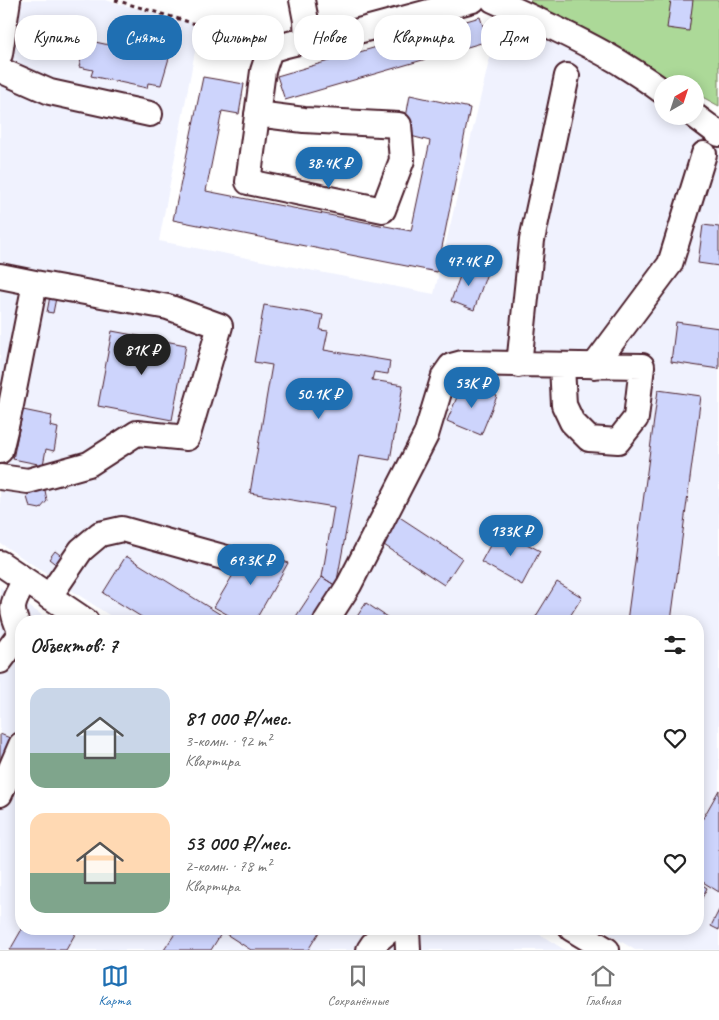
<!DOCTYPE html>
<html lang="ru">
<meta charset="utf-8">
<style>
body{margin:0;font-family:Caveat,sans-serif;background:#f6f6f6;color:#222;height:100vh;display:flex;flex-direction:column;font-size:19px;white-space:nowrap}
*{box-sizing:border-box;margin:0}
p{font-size:16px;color:#767676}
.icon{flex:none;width:28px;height:28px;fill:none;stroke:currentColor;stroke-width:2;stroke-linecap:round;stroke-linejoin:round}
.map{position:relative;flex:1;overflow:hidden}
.side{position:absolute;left:15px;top:615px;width:689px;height:320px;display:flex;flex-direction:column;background:#fff;border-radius:20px;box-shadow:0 2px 12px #0003}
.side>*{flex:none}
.banner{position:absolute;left:15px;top:15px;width:690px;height:45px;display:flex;gap:10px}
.needle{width:32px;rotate:39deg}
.fabs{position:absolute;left:654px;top:75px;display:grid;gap:10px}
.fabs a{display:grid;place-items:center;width:50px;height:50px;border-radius:50%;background:#fff;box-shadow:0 2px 12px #0003;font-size:25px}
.price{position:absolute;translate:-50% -42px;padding:0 11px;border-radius:18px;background:#1f6fb2;color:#fff;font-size:16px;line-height:32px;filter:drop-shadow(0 1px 2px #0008)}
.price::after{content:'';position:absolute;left:50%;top:30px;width:15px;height:11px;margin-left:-8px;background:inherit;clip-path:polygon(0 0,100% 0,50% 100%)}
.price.current{background:#222;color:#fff}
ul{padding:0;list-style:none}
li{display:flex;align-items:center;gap:15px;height:125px;padding:0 15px}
li span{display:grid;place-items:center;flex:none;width:140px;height:100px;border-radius:15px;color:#555}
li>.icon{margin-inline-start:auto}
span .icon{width:60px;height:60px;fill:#fffc;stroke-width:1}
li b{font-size:21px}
h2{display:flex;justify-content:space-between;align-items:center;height:60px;padding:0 15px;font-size:21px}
.tag{padding:0 18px;border-radius:20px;background:#fff;box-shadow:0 2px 12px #0003;font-size:18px;line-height:45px}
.tag.current{background:#1f6fb2;color:#fff}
.tab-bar{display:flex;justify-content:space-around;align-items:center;height:70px;border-top:1px solid #e0e0e0;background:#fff;font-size:14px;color:#767676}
.tab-bar a{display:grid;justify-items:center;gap:2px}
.tab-bar .current{color:#1f6fb2}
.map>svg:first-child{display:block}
.built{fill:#f0f2fe}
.green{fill:#acd998;stroke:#7b7c62}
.building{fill:#cdd4fc;stroke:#4a1f2b}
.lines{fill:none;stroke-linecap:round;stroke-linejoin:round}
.minor-casing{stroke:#4a1f2b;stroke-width:28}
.path{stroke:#4a1f2b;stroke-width:3;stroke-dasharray:4 4;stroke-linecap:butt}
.minor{stroke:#fff;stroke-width:24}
</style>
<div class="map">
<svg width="719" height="950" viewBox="0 0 719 950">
<rect width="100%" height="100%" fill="#fff"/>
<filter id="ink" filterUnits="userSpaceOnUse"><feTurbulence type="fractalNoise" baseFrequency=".02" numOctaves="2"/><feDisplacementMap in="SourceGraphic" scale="10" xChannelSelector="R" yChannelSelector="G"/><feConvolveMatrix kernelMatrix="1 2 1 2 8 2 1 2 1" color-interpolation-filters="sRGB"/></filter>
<g filter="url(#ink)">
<path class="built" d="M 13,0 L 105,0 L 200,25 L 159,241 L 434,294 L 502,6 L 662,96 L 662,116 L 693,116 L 719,133 L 719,950 L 635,950 L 601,929 L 698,929 L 698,621 L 118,621 L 0,543 L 0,59 Z
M 0,587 L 51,621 L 21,621 L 21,929 L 531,929 L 565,950 L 0,950 Z"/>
<path class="green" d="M 531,0 L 719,0 L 719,106 L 695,93 L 695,84 L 679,84 L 530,2 Z"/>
<path class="building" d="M 671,0 L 693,0 L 689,31 L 667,28 Z
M 480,17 L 488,41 L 285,100 L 277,76 Z
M 86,40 L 169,58 L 161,85 L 148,83 L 147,88 L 91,76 L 93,70 L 79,67 Z
M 203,77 L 244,84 L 239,114 L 222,111 L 206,191 L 411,231 L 430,141 L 403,134 L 410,95 L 470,108 L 437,272 L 173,220 Z
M 703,225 L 719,227 L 719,266 L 698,263 Z
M 464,265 L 487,273 L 474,310 L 451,301 Z
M 50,296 L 56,298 L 53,313 L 47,312 Z
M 264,305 L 323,315 L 320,330 L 328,331 L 324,350 L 390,361 L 388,374 L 374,372 L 372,380 L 403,385 L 390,460 L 360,455 L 336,586 L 322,577 L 334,507 L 250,493 L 272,365 L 254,362 Z
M 676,322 L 719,328 L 719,369 L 671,362 Z
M 112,331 L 186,345 L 172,420 L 98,406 Z
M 463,383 L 497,396 L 481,435 L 447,421 Z
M 658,390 L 701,396 L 671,621 L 627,621 Z
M 23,410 L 52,416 L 50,426 L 58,428 L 54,451 L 46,449 L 43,465 L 13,459 Z
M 34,488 L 45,490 L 47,501 L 40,509 L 30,507 L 27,497 Z
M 398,516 L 462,558 L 444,585 L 381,543 Z
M 499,529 L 540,551 L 522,585 L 481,562 Z
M 250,546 L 288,563 L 255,621 L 239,621 L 214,607 Z
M 55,551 L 64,558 L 58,566 L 49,559 Z
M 126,556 L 231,621 L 148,621 L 103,593 Z
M 322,577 L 336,586 L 312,621 L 293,621 Z
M 557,582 L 582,597 L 567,621 L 533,621 Z
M 366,603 L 393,621 L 354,621 Z
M 0,734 L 15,740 L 0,775 Z
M 719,790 L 719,892 L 698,879 L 698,827 Z
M 698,882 L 707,888 L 698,906 Z
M 719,910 L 719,930 L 711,926 Z
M 22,929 L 78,929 L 66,950 L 10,950 Z
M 178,929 L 224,929 L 211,950 L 164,950 Z
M 230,929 L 321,929 L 308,950 L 251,950 L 226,934 Z"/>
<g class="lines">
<g class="minor-casing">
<path id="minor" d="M 302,0 L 306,21 L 307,40
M 493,0 C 536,19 578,38 617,61 C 633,71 648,80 662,91
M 0,54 L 8,0
M 0,70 L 50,92 L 150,114
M 257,114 L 304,120 L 399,125 L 402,160 L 383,210 L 248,182 L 263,71 L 270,50 C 290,43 303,40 325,40 L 473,0
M 695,116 L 719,134
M 0,276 L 35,283 L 11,405 L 0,451
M 519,365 L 532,240 L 567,76
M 594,366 L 670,264 L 704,154
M 0,477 L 28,481 L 89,464 L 137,433 L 187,438 L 220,326 L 168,307 L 35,283
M 0,563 L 86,621
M 49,597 L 81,550 L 100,534 L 122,529 L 230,559
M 326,621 L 349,585 L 426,435 L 444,376 L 451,366 L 462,363 L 642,366 L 636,418 L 618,441 L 589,439 L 572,422 L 564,405 L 562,365
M 21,633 C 8,606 12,605 25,580
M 0,661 L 21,633
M 0,794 L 21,745
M 407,929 L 408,950
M 572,929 L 607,950
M 369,950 L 373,944 L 391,929"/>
</g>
<path class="path" d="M 115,0 L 209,28 L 253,44"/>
<use href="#minor" class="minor"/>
</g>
</g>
</svg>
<div class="fabs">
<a><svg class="needle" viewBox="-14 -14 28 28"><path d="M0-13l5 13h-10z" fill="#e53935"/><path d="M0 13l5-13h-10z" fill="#767676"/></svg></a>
</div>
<b class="price" style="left:329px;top:189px">38.4K ₽</b>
<b class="price" style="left:469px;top:287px">47.4K ₽</b>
<b class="price current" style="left:142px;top:376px">81K ₽</b>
<b class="price" style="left:472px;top:409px">53K ₽</b>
<b class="price" style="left:319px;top:420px">50.1K ₽</b>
<b class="price" style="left:511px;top:557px">133K ₽</b>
<b class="price" style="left:251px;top:586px">69.3K ₽</b>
<div class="banner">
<a class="tag">Купить</a>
<a class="tag current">Снять</a>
<a class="tag">Фильтры</a>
<a class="tag">Новое</a>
<a class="tag">Квартира</a>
<a class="tag">Дом</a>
</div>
<section class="side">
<h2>Объектов: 7<svg class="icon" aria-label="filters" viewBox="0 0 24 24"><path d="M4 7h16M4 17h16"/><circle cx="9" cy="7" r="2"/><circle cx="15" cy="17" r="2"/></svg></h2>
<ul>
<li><span style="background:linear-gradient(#c9d6e8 65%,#7fa58c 0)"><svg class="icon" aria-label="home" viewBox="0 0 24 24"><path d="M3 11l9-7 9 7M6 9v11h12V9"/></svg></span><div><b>81 000 ₽/мес.</b><p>3-комн. · 92 m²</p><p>Квартира</p></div><svg class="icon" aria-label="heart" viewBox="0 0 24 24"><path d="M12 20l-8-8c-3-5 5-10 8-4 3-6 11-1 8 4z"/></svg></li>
<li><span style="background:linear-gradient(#ffd9b3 60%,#7fa58c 0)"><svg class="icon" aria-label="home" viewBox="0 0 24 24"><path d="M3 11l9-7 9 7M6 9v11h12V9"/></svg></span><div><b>53 000 ₽/мес.</b><p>2-комн. · 78 m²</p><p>Квартира</p></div><svg class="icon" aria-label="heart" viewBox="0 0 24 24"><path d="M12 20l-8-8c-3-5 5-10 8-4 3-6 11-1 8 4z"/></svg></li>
</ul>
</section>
</div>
<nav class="tab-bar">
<a class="current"><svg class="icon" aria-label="map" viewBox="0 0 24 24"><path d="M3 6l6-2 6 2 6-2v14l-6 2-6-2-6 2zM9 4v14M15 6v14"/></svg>Карта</a>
<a><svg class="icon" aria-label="saved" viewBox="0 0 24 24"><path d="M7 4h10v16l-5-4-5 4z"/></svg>Сохранённые</a>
<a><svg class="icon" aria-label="home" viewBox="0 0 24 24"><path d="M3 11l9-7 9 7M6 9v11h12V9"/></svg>Главная</a>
</nav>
